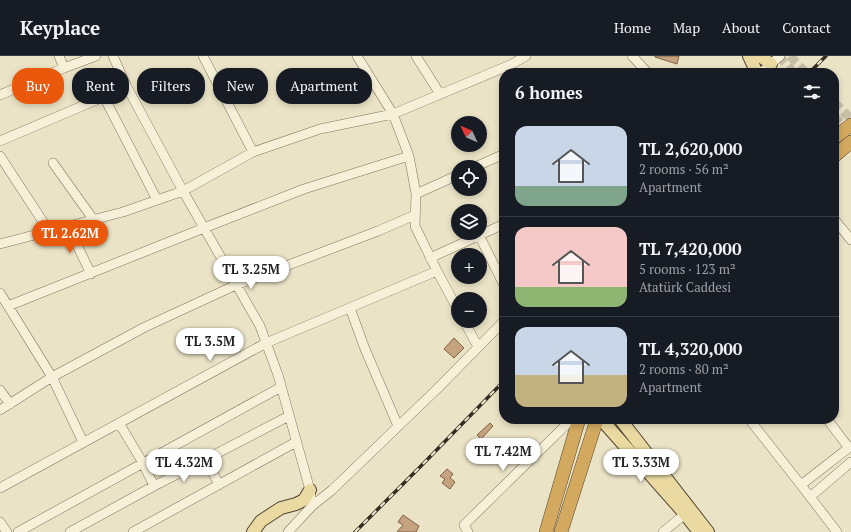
<!DOCTYPE html>
<meta charset="utf-8">
<style>
body{margin:0;font-family:"PT Serif",serif;background:#20242c;color:#f1f3f6;height:100vh;display:flex;flex-direction:column;font-size:15px;white-space:nowrap}
*{box-sizing:border-box;margin:0}
p{font-size:13px;color:#9ea1a6}
.icon{flex:none;width:22px;height:22px;fill:none;stroke:currentColor;stroke-width:2;stroke-linecap:round;stroke-linejoin:round}
.map{position:relative;flex:1;overflow:hidden}
.panel{position:absolute;left:499px;top:12px;width:340px;height:356px;display:flex;flex-direction:column;background:#171b24;border-radius:16px;box-shadow:0 2px 6px #0003}
.panel>*{flex:none}
.hud{position:absolute;left:12px;top:12px;width:380px;height:36px;display:flex;gap:8px}
.needle{width:26px;rotate:314deg}
.tools{position:absolute;left:451px;top:60px;display:grid;gap:8px}
.tools a{display:grid;place-items:center;width:36px;height:36px;border-radius:50%;background:#171b24;box-shadow:0 2px 6px #0003;font-size:20px}
.price{position:absolute;translate:-50% -34px;padding:0 9px;border-radius:14px;background:#fff;color:#222;font-size:13px;line-height:26px;filter:drop-shadow(0 1px 2px #0008)}
.price::after{content:'';position:absolute;left:50%;top:24px;width:12px;height:9px;margin-left:-6px;background:inherit;clip-path:polygon(0 0,100% 0,50% 100%)}
.price.selected{background:#ea580c;color:#fff}
ul{padding:0;list-style:none}
li{display:flex;align-items:center;gap:12px;height:100px;padding:0 16px}
li+li{border-top:1px solid #363941}
li span{display:grid;place-items:center;flex:none;width:112px;height:80px;border-radius:12px;color:#555}
li>.icon{margin-inline-start:auto}
span .icon{width:48px;height:48px;fill:#fffc;stroke-width:1}
li b{font-size:17px}
h2{display:flex;justify-content:space-between;align-items:center;height:48px;padding:0 16px;font-size:17px}
.chip{padding:0 14px;border-radius:16px;background:#171b24;box-shadow:0 2px 6px #0003;font-size:14px;line-height:36px}
.chip.selected{background:#ea580c;color:#fff}
header{display:flex;align-items:center;gap:24px;box-sizing:border-box;height:56px;padding:0 20px;background:#171b24;border-bottom:1px solid #363941}
header strong{font-size:19px}
nav{display:flex;gap:22px;margin-inline-start:auto;font-size:14px}
.map>svg:first-child{display:block}
.building{fill:#c5a37f;stroke:#816245}
.lines{fill:none;stroke-linecap:round;stroke-linejoin:round}
.minor-tunnel{stroke:#c6bea5;stroke-width:9;stroke-dasharray:9 4.5;stroke-linecap:butt}
.minor-casing{stroke:#84755d;stroke-width:10}
.major-casing{stroke:#524431;stroke-width:14}
.highway-casing{stroke:#524431;stroke-width:14}
.minor{stroke:#f6f0d9;stroke-width:9}
.major{stroke:#eadaa2;stroke-width:12}
.highway{stroke:#d2a95f;stroke-width:13}
.rail-casing{stroke:#362c20;stroke-width:3.5}
.rail{stroke:#f2ecd5;stroke-width:2;stroke-dasharray:6;stroke-linecap:butt}
</style>
<header>
<strong>Keyplace</strong>
<nav><a>Home</a><a>Map</a><a>About</a><a>Contact</a></nav>
</header>
<div class="map">
<svg width="851" height="476" viewBox="0 0 851 476">
<rect width="100%" height="100%" fill="#eae3c6"/>
<path class="building" d="M 655,0 L 679,0 L 677,8 L 655,1 Z
M 454,282 L 464,292 L 454,302 L 444,293 Z
M 490,367 L 493,370 L 481,383 L 477,379 Z
M 474,389 L 481,395 L 473,404 L 466,397 Z
M 447,413 L 453,418 L 450,422 L 455,426 L 450,433 L 442,427 L 445,423 L 440,420 Z
M 403,459 L 419,470 L 416,476 L 397,476 L 403,469 L 398,466 Z"/>
<g class="lines">
<path class="minor-tunnel" d="M 779,0 L 794,17
M 790,0 L 806,17
M 834,46 L 851,63
M 834,60 L 851,78"/>
<g class="minor-casing">
<path id="minor" d="M 59,0 L 64,12
M 113,0 L 127,31 L 183,135 L 260,270 L 278,319 L 310,434 L 312,450 L 288,476
M 203,0 L 253,96
M 357,0 L 393,58 L 409,100 L 416,138 L 415,170 L 437,215 L 458,254
M 416,0 L 440,38
M 632,0 L 648,17
M 761,17 L 780,0
M 0,39 L 64,12 L 96,0
M 104,41 L 157,144
M 0,85 L 127,31
M 0,100 L 49,175
M 53,107 L 93,163
M 475,111 L 504,98
M 416,138 L 458,119
M 834,163 L 851,184
M 68,170 L 91,218
M 479,179 L 504,229
M 0,188 L 123,156 L 183,135 L 253,96 L 320,73 L 393,58 L 510,9 L 526,0
M 430,202 L 504,168
M 0,237 L 52,321 L 83,386
M 8,250 L 204,172 L 304,133 L 409,100
M 350,252 L 365,293 L 398,370
M 464,265 L 478,291
M 0,334 L 10,348
M 0,354 L 52,321 L 145,271 L 236,229 L 378,175 L 415,159
M 749,363 L 801,429 L 837,476
M 827,363 L 849,392
M 119,367 L 143,407 L 154,430
M 206,403 L 219,429
M 801,429 L 851,390
M 0,432 L 266,287 L 437,215
M 810,441 L 851,406
M 312,450 L 332,434 L 437,333 L 504,265
M 0,466 L 7,476
M 18,476 L 281,331
M 70,476 L 154,430 L 289,360
M 133,476 L 296,386
M 468,476 L 464,469 L 572,363
M 663,476 L 685,458"/>
</g>
<g class="major-casing">
<path id="major" d="M 749,0 L 757,17
M 760,0 L 771,8
M 601,363 L 685,458 L 699,476
M 620,363 L 708,476
M 253,476 L 261,465 L 281,452 L 296,448 L 304,444 L 310,434"/>
</g>
<g class="highway-casing">
<path id="highway" d="M 834,82 L 851,69
M 834,100 L 851,86
M 546,476 L 579,363
M 561,476 L 597,363"/>
</g>
<use href="#minor" class="minor"/>
<use href="#major" class="major"/>
<use href="#highway" class="highway"/>
<g class="rail-casing">
<path id="rail" d="M 809,17 L 826,0
M 355,476 L 418,413 L 504,325"/>
</g>
<use href="#rail" class="rail"/>
</g>
</svg>
<div class="tools">
<a><svg class="needle" viewBox="-14 -14 28 28"><path d="M0-13l5 13h-10z" fill="#e53935"/><path d="M0 13l5-13h-10z" fill="#9ea1a6"/></svg></a>
<a><svg class="icon" aria-label="locate" viewBox="0 0 24 24"><circle cx="12" cy="12" r="6"/><path d="M12 2v4M12 18v4M2 12h4M18 12h4"/></svg></a>
<a><svg class="icon" aria-label="layers" viewBox="0 0 24 24"><path d="M12 4l9 5-9 5-9-5zM3 14l9 5 9-5"/></svg></a>
<a>+</a>
<a>−</a>
</div>
<b class="price selected" style="left:70px;top:198px">TL 2.62M</b>
<b class="price" style="left:251px;top:234px">TL 3.25M</b>
<b class="price" style="left:210px;top:306px">TL 3.5M</b>
<b class="price" style="left:503px;top:416px">TL 7.42M</b>
<b class="price" style="left:184px;top:427px">TL 4.32M</b>
<b class="price" style="left:641px;top:427px">TL 3.33M</b>
<div class="hud">
<a class="chip selected">Buy</a>
<a class="chip">Rent</a>
<a class="chip">Filters</a>
<a class="chip">New</a>
<a class="chip">Apartment</a>
</div>
<section class="panel">
<h2>6 homes<svg class="icon" aria-label="filters" viewBox="0 0 24 24"><path d="M4 7h16M4 17h16"/><circle cx="9" cy="7" r="2"/><circle cx="15" cy="17" r="2"/></svg></h2>
<ul>
<li><span style="background:linear-gradient(#c9d6e8 75%,#7fa58c 0)"><svg class="icon" aria-label="home" viewBox="0 0 24 24"><path d="M3 11l9-7 9 7M6 9v11h12V9"/></svg></span><div><b>TL 2,620,000</b><p>2 rooms · 56 m²</p><p>Apartment</p></div></li>
<li><span style="background:linear-gradient(#f6c9c9 75%,#8fb573 0)"><svg class="icon" aria-label="home" viewBox="0 0 24 24"><path d="M3 11l9-7 9 7M6 9v11h12V9"/></svg></span><div><b>TL 7,420,000</b><p>5 rooms · 123 m²</p><p>Atatürk Caddesi</p></div></li>
<li><span style="background:linear-gradient(#c9d6e8 60%,#c2b280 0)"><svg class="icon" aria-label="home" viewBox="0 0 24 24"><path d="M3 11l9-7 9 7M6 9v11h12V9"/></svg></span><div><b>TL 4,320,000</b><p>2 rooms · 80 m²</p><p>Apartment</p></div></li>
</ul>
</section>
</div>
